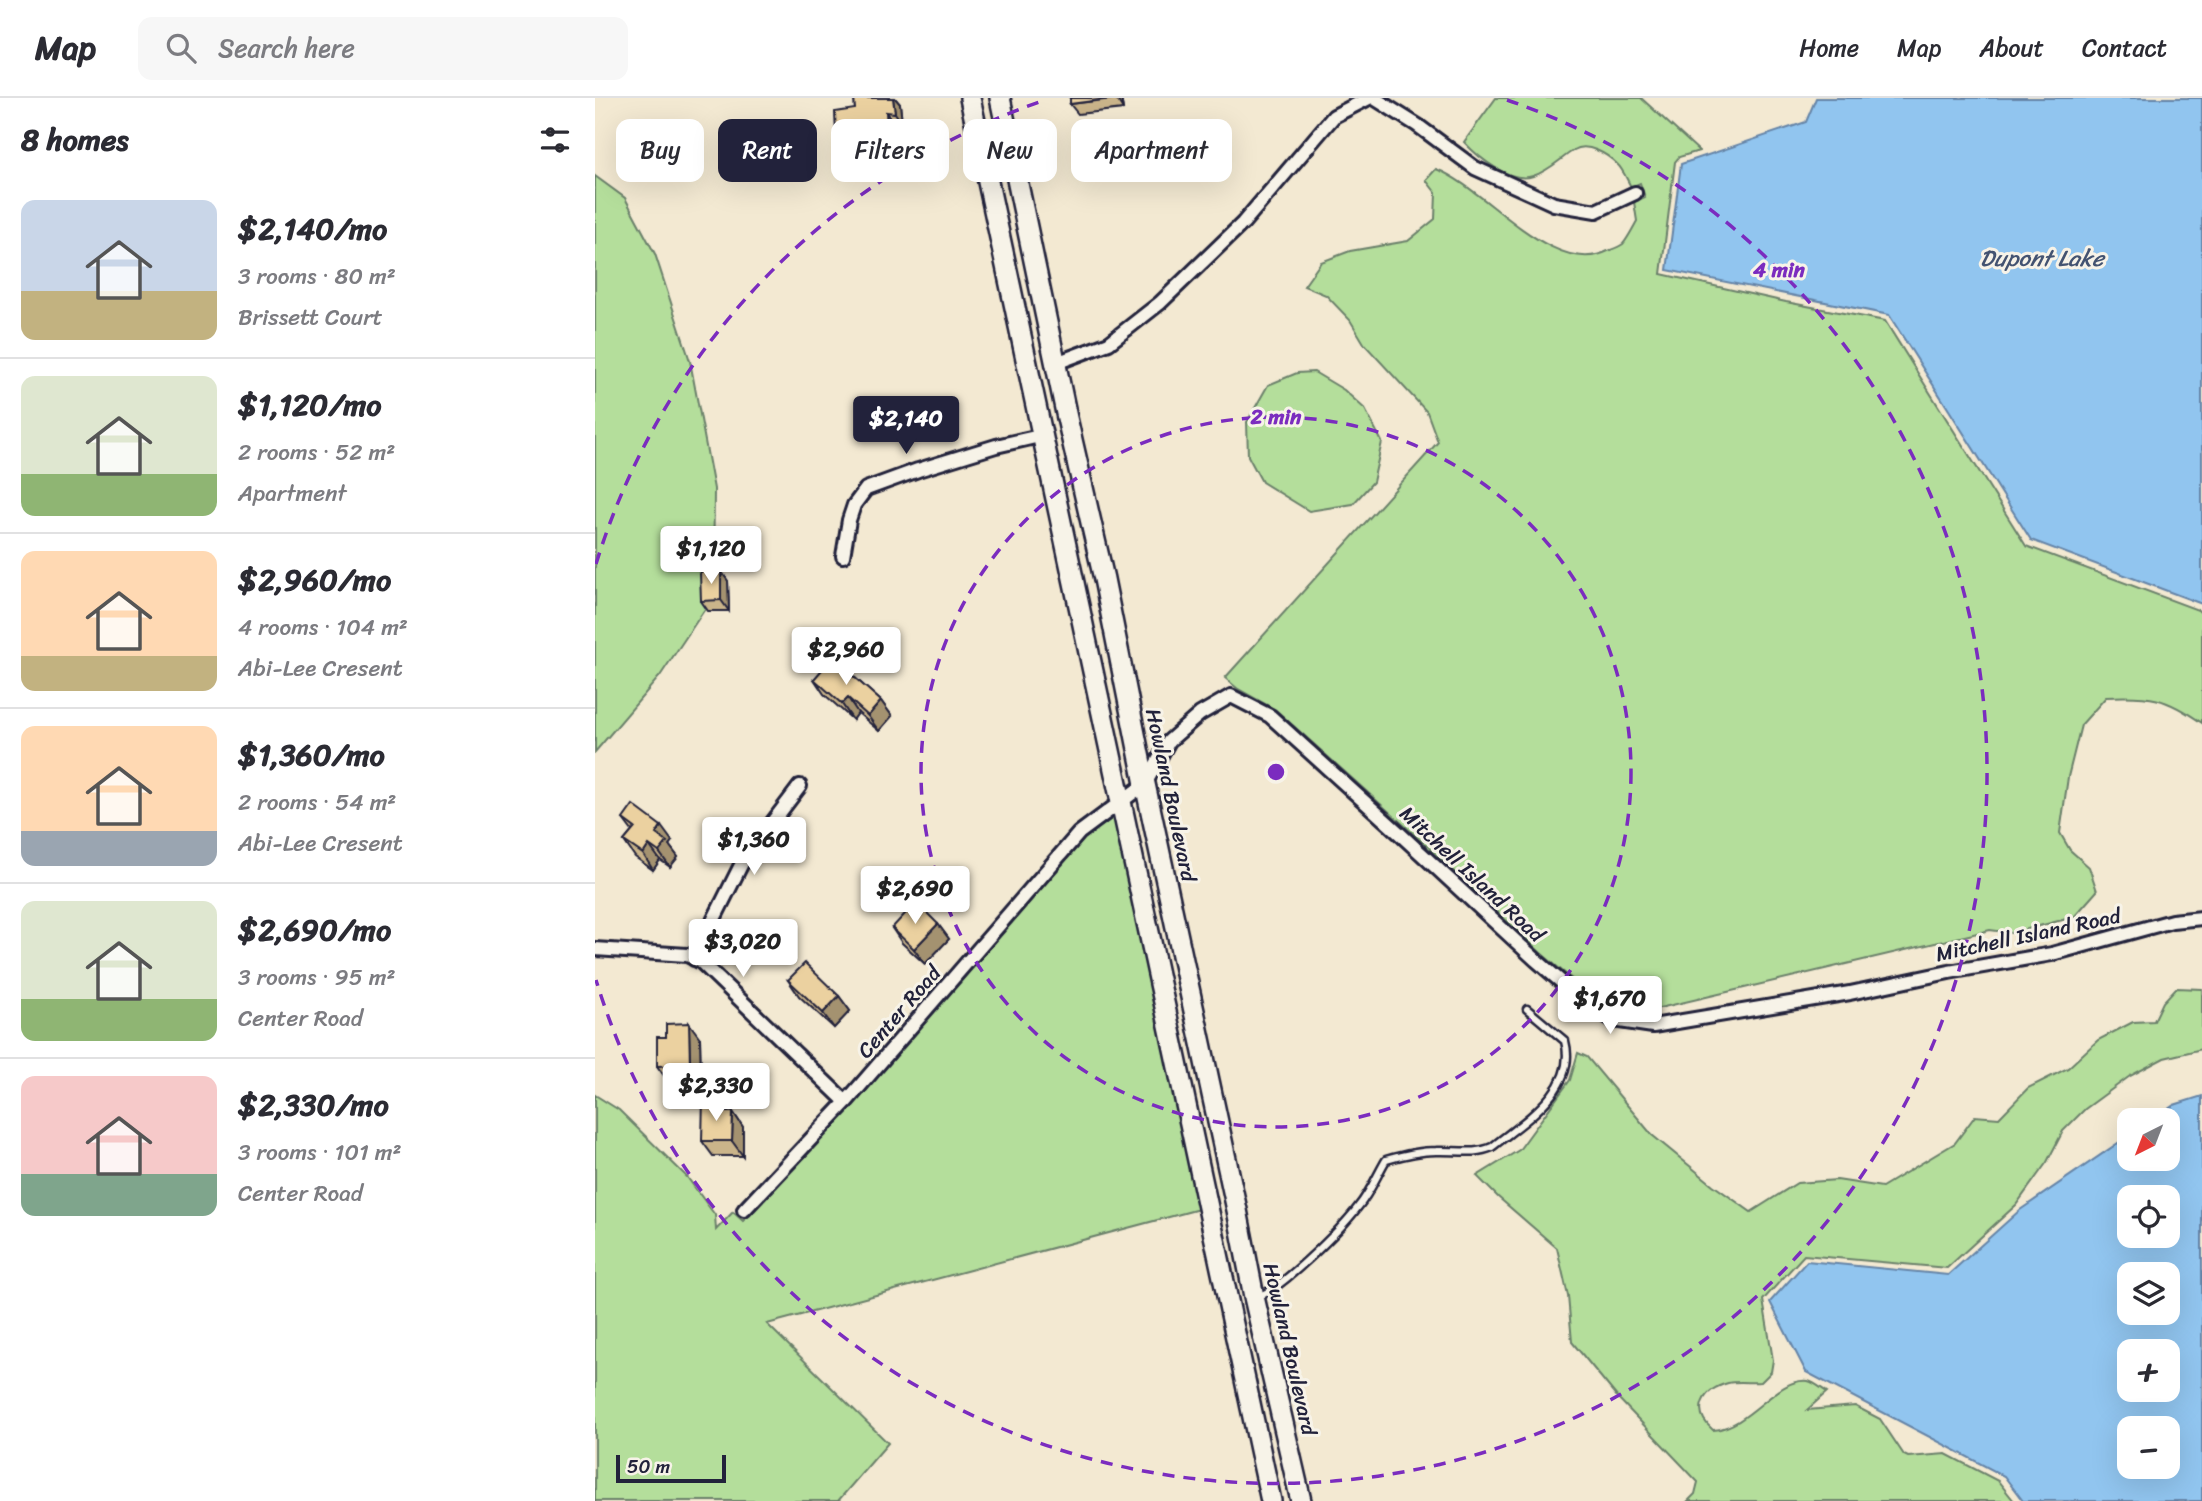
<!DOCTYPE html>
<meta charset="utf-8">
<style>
body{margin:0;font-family:Sriracha,sans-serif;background:#f7f7f7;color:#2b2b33;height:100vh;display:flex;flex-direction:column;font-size:26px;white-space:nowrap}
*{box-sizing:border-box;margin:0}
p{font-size:23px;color:#7c7c81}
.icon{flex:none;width:38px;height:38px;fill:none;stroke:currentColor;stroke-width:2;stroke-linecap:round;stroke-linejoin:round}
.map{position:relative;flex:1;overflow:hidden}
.panel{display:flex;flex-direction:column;background:#fff;width:595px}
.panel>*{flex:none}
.top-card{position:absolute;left:21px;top:21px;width:665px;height:63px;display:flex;gap:14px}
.needle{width:46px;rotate:222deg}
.fabs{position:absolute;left:1522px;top:1010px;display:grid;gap:14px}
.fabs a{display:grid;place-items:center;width:63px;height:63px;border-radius:14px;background:#fff;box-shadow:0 7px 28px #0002;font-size:35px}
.scale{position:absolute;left:21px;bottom:18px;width:110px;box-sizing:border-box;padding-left:7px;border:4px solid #22223b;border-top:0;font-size:19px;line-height:24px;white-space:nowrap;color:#22223b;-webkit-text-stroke:5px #f7f3e8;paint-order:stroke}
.price{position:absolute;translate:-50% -60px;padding:0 16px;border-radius:7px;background:#fff;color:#222;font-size:23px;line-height:46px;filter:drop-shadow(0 2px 4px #0008)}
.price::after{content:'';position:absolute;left:50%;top:42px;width:21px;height:16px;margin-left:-10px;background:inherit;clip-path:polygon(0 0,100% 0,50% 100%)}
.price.active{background:#22223b;color:#fff}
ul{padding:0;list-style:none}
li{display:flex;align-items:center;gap:21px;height:175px;padding:0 21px}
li+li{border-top:2px solid #e1e1e2}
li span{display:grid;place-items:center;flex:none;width:196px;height:140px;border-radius:14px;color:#555}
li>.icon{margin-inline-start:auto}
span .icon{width:84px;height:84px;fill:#fffc;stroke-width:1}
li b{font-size:30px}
h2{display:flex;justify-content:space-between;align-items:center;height:84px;padding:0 21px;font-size:30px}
.pill{padding:0 24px;border-radius:14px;background:#fff;box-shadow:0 7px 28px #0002;font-size:24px;line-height:63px}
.pill.active{background:#22223b;color:#fff}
header{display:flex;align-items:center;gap:42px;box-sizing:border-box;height:98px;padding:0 35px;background:#fff;border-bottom:2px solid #e1e1e2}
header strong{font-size:33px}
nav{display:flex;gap:38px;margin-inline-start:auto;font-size:24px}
.search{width:490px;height:63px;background:#f7f7f7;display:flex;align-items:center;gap:18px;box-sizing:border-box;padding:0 24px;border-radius:14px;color:#7c7c81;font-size:26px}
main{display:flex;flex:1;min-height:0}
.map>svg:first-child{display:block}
.green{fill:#b4de9b;stroke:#6b806b;stroke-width:2}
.water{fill:#91c5ef;stroke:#6584a7;stroke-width:2;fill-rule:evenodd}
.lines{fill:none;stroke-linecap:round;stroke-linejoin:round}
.service-casing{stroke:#22223b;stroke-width:11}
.minor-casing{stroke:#22223b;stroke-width:18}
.primary-casing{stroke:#22223b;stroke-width:24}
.service{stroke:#f7f3e8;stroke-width:6}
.minor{stroke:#f7f3e8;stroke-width:12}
.primary{stroke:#f7f3e8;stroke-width:19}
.wall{fill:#cab48a;stroke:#22223b;stroke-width:2}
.shaded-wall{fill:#a49270;stroke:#22223b;stroke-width:2}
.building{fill:#ebd1a0;stroke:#22223b;stroke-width:2}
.ring{fill:none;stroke:#7b2cbf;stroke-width:3.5;stroke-dasharray:12 9}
.labels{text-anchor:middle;stroke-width:6;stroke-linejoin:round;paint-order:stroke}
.street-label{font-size:21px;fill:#22223b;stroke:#f7f3e8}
.water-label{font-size:23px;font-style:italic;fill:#435371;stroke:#f7f3e8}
.centre{fill:#7b2cbf;stroke:#f7f3e8;stroke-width:3.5}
.ring-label{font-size:21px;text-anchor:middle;font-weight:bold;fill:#7b2cbf;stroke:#f7f3e8;stroke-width:6;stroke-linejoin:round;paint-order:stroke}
</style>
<header>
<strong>Map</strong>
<div class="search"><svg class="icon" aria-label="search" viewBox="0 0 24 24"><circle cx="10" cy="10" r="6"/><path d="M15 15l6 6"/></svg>Search here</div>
<nav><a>Home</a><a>Map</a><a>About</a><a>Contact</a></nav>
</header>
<main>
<section class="panel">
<h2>8 homes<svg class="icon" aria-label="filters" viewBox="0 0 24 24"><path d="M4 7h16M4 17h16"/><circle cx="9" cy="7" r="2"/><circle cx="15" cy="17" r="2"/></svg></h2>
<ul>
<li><span style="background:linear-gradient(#c9d6e8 65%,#c2b280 0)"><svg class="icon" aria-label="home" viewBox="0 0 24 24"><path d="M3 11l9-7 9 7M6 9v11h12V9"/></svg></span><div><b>$2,140/mo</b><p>3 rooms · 80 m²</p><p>Brissett Court</p></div></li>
<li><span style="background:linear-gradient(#dfe7d0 70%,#8fb573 0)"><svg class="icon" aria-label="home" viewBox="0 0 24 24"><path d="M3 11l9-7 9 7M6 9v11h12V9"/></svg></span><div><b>$1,120/mo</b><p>2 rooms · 52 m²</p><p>Apartment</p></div></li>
<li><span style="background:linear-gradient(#ffd9b3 75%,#c2b280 0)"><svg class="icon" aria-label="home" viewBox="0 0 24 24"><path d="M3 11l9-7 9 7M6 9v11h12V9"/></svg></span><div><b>$2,960/mo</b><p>4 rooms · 104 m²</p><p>Abi-Lee Cresent</p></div></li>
<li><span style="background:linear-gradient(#ffd9b3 75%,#9aa5b1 0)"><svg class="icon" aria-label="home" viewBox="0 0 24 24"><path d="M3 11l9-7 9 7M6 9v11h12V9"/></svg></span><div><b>$1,360/mo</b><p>2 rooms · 54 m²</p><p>Abi-Lee Cresent</p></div></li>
<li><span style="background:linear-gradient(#dfe7d0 70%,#8fb573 0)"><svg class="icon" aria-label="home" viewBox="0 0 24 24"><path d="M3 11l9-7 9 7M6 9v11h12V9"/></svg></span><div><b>$2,690/mo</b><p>3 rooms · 95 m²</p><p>Center Road</p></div></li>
<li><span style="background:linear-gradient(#f6c9c9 70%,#7fa58c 0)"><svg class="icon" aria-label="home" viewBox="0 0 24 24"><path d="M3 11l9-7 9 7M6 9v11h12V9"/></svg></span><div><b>$2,330/mo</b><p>3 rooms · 101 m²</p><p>Center Road</p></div></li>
</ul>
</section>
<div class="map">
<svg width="1607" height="1403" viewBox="0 0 1607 1403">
<rect width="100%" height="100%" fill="#f3e9d2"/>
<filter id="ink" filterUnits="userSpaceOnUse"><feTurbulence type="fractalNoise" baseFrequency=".0143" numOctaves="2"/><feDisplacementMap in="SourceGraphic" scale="14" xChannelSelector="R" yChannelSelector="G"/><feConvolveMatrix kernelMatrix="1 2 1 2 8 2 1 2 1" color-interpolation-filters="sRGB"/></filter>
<g filter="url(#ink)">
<path class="green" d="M 901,0 L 1046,0 L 1104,53 L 1084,59 L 1080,64 L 1066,176 L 1191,204 L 1290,223 L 1431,448 L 1603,512 L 1607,516 L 1607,625 C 1570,599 1556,597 1511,599 L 1486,627 L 1473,679 L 1465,735 L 1475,752 L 1494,769 L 1502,793 L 1479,819 L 1417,835 L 1395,832 L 1039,916 L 1022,914 L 992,894 L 946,855 L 811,729 L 681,612 L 643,591 L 630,580 L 843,344 L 832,314 L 770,247 L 755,222 L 731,197 L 709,188 L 726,164 L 755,153 L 813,143 L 840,121 L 841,95 L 831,82 L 841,71 C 890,89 958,181 1013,153 C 1018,151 1024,149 1028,146 C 1033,140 1038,130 1042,123 L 1039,104 L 1050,99 L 1045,85 L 1036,89 C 1032,82 1028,71 1022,66 C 1012,56 992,44 979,52 C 965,61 954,73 938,78 C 915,86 883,59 869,44 Z
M 0,78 L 30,100 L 60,156 L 95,263 L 119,391 L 118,499 L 65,578 L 0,654 Z
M 719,274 L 749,292 L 770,311 L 787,344 L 778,384 L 758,406 L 714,413 L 667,384 L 653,358 L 652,324 L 673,287 L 702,275 Z
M 520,718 L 604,1111 L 172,1226 L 293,1345 L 243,1403 L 0,1403 L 0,997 L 24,1012 L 92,1079 L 120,1117 L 121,1132 L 138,1114 L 148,1123 L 262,1003 L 489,741 Z
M 1581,890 L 1607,891 L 1607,951 L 1569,960 L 1535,978 L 1490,1011 L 1468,1033 L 1452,1064 L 1421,1107 L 1352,1170 L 1209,1157 L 1168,1202 L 1178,1262 L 1176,1274 L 1166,1284 C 1156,1285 1143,1283 1133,1285 C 1107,1292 1096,1313 1118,1332 C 1156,1329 1181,1279 1213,1283 C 1219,1284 1227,1291 1232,1294 L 1212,1312 L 1260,1308 L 1285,1321 L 1309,1357 L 1313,1359 L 1351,1356 L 1403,1383 L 1419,1403 L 1093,1403 L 1100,1396 L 1103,1384 L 1023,1300 L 977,1244 L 973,1198 L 962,1150 L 903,1099 L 882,1078 L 924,1052 L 975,982 L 983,955 L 992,959 L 1057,1037 L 1118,1087 L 1156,1114 L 1202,1085 L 1242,1082 L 1287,1089 L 1360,1045 L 1380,1018 L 1404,1020 L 1433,990 L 1473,970 L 1503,942 L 1538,924 L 1559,923 L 1568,904 Z"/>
<path class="water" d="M 1221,0 L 1607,0 L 1607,506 L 1436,442 L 1294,217 L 1072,172 L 1086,66 L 1211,24 Z
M 1607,998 L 1607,1403 L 1428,1403 L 1409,1378 L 1211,1274 L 1175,1204 L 1212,1163 L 1353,1177 L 1425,1112 L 1535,1037 L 1535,1060 L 1573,1060 L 1573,1022 L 1557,1022 L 1579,1007 ZM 1535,1099 L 1573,1099 L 1573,1138 L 1535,1138 ZM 1535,1176 L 1573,1176 L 1573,1214 L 1535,1214 ZM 1535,1253 L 1573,1253 L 1573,1292 L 1535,1292 ZM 1535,1330 L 1573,1330 L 1573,1368 L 1535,1368 Z"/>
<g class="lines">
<g class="service-casing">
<path id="service" d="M 661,1199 C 684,1194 747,1130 763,1109 C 775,1095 782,1077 791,1062 C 808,1057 824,1053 841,1053 C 860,1052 880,1057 897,1049 C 929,1023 983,991 970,943 L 932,911"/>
</g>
<g class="minor-casing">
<path id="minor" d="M 779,0 L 822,27 L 880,70 L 959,106 L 1001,113 L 1040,95
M 461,265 L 514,245 L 565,205 L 648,125 L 739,18 L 774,0
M 248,458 L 254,422 L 259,407 L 271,391 L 323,372 L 401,348 L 449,337
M 0,851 L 92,857 L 106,864 L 251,1004
M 99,861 L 148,763 L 205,688
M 149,1112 L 251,1004 L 484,735 L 550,686 L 574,643 L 605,616 L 636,598 L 675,618 L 805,736 L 941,862 L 986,901 L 1018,922 L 1058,928 L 1255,895 L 1354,874 L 1457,856 L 1577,823 L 1607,820"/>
</g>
<g class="primary-casing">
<path id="primary" d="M 375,0 C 477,467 574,936 676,1403
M 405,0 L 472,320 L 509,481 L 550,686 L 642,1112 L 659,1199 L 706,1403"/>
</g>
<use href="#service" class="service"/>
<use href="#minor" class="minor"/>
<use href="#primary" class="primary"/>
</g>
<path class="wall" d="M 259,0 L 300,0 L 305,6 L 307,25 L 298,25 L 300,55 L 270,58 L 263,46 L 248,46 L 241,36 L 260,11 Z
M 526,0 L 528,11 L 483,16 L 475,6 Z
M 126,473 L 133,483 L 134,513 L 113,513 L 106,503 Z
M 258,578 L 286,603 L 297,618 L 284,633 L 263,615 L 258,622 L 229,596 L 219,581 Z
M 28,721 L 77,743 L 74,747 L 83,759 L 75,769 L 65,762 L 58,772 L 40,759 L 29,743 L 37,733 Z
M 343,826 L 354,841 L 330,866 L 307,845 L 297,830 Z
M 193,882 L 244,898 L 255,913 L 239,930 L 204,898 Z
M 71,939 L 105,940 L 106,983 L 73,983 L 62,968 Z
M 121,1000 L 131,1014 L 138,1014 L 148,1029 L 148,1058 L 118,1058 L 107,1043 Z"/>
<path class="shaded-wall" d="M 298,0 L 300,0 L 305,6 L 307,25 L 300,15 Z
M 521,0 L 526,0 L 528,11 Z
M 291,14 L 298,25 L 300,55 L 293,45 Z
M 126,473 L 133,483 L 134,513 L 126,502 Z
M 253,600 L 263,615 L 258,622 L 247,606 Z
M 286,603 L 297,618 L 284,633 L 273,618 Z
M 66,728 L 77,743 L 74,747 L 83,759 L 75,769 L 64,754 L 61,736 Z
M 54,747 L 65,762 L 58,772 L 48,756 Z
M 343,826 L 354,841 L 330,866 L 319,851 Z
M 244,898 L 255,913 L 239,930 L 228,915 Z
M 94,925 L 105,940 L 106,983 L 95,967 Z
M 121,1000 L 132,1015 L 121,1014 Z
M 138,1014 L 148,1029 L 148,1058 L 137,1043 Z"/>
<path class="building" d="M 259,0 L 298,0 L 300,15 L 291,14 L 293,45 L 263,47 L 262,35 L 241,36 L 240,14 L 260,11 Z
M 475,0 L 521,0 L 475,6 Z
M 126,473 L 126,502 L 106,503 L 105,474 Z
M 239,558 L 252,569 L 250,571 L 286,603 L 273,618 L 253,600 L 247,606 L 219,581 Z
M 38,707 L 66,728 L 61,736 L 72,744 L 64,754 L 54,747 L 48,756 L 29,743 L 40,730 L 28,721 Z
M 321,804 L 343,826 L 319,851 L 297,830 Z
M 210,865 L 244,898 L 228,915 L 193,882 Z
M 94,925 L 95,967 L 62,968 L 62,939 L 71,939 L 71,926 Z
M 108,1000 L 121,1000 L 121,1014 L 138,1014 L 137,1043 L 107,1043 Z"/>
</g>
<g class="ring">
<circle cx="681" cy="674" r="355"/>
<path d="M1 466A711 711 0 0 1 450 2M912 2A711 711 0 1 1 1 882"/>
</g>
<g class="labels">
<g class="street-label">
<text transform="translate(576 697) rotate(78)" y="7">Howland Boulevard</text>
<text transform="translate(877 776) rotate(43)" y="7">Mitchell Island Road</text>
<text transform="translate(1433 837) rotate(-12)" y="7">Mitchell Island Road</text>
<text transform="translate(304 914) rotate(-49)" y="7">Center Road</text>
<text transform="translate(695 1251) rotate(77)" y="7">Howland Boulevard</text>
</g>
<g class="water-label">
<text x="1447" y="168">Dupont Lake</text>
</g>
</g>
<circle cx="681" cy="674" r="10" class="centre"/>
<g class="ring-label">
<text x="1184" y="179">4 min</text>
<text x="681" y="326">2 min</text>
</g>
</svg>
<div class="fabs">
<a><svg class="needle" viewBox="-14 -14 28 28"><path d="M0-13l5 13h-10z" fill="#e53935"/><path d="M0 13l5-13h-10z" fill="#7c7c81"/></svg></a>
<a><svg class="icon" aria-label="locate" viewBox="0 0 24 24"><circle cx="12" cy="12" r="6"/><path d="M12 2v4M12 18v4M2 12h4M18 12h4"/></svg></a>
<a><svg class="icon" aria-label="layers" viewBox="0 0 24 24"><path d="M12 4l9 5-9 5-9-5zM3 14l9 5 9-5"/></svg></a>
<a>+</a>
<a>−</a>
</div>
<div class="scale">50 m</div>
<b class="price active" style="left:311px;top:358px">$2,140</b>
<b class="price" style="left:116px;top:488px">$1,120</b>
<b class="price" style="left:251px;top:589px">$2,960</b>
<b class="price" style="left:159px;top:779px">$1,360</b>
<b class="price" style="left:320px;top:828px">$2,690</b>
<b class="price" style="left:148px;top:881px">$3,020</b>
<b class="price" style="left:1015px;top:938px">$1,670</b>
<b class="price" style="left:121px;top:1025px">$2,330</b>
<div class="top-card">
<a class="pill">Buy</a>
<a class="pill active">Rent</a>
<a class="pill">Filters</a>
<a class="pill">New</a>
<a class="pill">Apartment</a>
</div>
</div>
</main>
